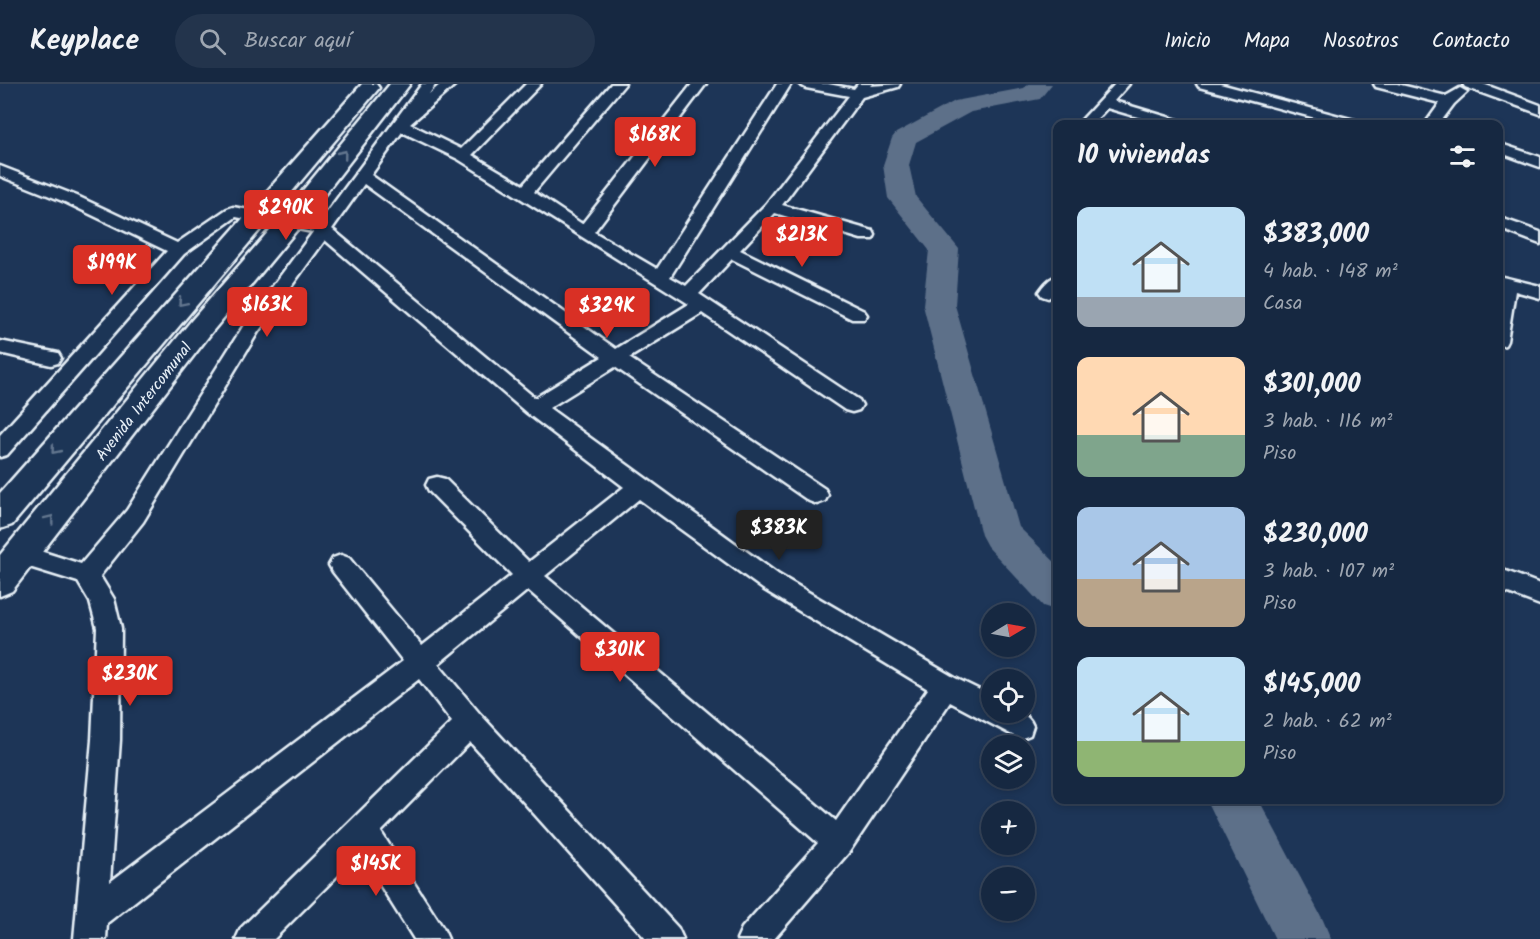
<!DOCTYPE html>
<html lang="es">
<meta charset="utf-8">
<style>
body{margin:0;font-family:Kalam,sans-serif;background:#23344c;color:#f1f3f6;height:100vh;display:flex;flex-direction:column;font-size:22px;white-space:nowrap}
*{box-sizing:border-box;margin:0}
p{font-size:20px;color:#9ea6b1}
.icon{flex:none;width:33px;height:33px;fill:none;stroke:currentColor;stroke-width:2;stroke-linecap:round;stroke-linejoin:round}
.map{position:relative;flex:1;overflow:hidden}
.sheet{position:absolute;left:1053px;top:36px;width:450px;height:684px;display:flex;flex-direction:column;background:#162841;border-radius:12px;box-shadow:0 3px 9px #0003,0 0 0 2px #35445a}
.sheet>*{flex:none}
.needle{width:39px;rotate:80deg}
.buttons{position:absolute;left:981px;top:519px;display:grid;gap:12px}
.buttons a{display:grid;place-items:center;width:54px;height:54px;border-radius:50%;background:#162841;box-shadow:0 3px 9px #0003,0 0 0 2px #35445a;font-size:30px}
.price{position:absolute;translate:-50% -51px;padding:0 14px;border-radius:6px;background:#d93025;color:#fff;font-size:20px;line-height:39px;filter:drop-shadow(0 2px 3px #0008)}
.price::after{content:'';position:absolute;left:50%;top:36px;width:18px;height:14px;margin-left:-9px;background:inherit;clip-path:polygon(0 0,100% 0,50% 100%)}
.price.current{background:#222;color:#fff}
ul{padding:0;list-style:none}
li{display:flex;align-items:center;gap:18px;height:150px;padding:0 24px}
li span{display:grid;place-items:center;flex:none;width:168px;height:120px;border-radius:12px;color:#555}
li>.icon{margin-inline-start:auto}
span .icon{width:72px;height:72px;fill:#fffc;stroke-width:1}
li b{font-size:26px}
h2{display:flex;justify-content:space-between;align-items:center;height:72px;padding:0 24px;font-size:26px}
header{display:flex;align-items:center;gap:36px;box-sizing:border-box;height:84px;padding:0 30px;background:#162841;border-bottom:2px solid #35445a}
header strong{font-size:28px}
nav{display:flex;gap:33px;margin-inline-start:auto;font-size:21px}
.search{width:420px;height:54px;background:#23344c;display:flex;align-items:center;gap:15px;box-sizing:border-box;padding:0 21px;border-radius:33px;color:#9ea6b1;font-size:22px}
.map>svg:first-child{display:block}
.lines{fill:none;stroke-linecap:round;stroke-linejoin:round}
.river{fill:#5d7089;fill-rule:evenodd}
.minor-casing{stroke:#e8f1f8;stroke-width:5}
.primary-casing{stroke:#e8f1f8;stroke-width:5}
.minor{fill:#1d3557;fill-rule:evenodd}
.primary{fill:#1d3557;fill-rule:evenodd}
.oneway{stroke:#64778f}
.labels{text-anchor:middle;stroke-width:4.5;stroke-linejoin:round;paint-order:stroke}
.street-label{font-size:16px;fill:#e8f1f8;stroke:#1d3557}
</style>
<header>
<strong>Keyplace</strong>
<div class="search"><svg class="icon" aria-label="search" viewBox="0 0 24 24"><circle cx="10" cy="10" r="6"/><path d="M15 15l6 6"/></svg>Buscar aquí</div>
<nav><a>Inicio</a><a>Mapa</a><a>Nosotros</a><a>Contacto</a></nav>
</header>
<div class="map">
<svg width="1540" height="855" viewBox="0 0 1540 855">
<rect width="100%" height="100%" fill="#1d3557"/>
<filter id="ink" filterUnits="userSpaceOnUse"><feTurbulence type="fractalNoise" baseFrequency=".0167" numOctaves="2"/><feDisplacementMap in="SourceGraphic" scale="12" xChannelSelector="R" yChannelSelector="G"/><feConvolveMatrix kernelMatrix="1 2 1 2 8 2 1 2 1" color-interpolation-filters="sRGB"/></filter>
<g filter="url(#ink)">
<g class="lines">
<path class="river" d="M 1028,0 L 1052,0 L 1040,15 L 971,28 L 916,58 L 909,81 L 916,113 L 959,165 L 955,221 L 1019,443 L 1058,481 L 1058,527 L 1043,522 L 987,462 L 981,451 L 923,221 L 929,166 L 888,114 L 883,81 L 892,54 L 896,49 L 955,17 L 1024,4 Z
M 1207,716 L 1259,716 L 1323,836 L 1331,855 L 1275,855 Z"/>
<g class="minor-casing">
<path id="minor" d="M 422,0 L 436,0 L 429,10 L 441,0 L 456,0 L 410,40 L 461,65 L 526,0 L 541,0 L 472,71 L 523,101 L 611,0 L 625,0 L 534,108 L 582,140 L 692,0 L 706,0 L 594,148 L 657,185 L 777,0 L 791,0 L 670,193 L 686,202 L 766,120 L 849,12 L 806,4 L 799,0 L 828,0 L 854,5 L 858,0 L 872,0 L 870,2 L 900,0 L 898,3 L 862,13 L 782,121 L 873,147 L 875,151 L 873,155 L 861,155 L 775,129 L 740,166 L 864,227 L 867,231 L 864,235 L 852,235 L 732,175 L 699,210 L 859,316 L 862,321 L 859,326 L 852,328 L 845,326 L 702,229 L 629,274 L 825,405 L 828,411 L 825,417 L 817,420 L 809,417 L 615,283 L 549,324 L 779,491 L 955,594 L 992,612 L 992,628 C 1009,628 1026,624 1033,642 L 1030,651 L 1020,655 L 950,618 L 849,768 L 774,855 L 737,855 L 742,844 L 818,759 L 528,506 L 438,580 L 480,630 L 678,844 L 683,855 L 646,855 L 470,658 L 381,748 L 443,844 L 448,855 L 414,855 L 360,769 L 274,855 L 236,855 L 241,844 L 452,638 L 419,595 L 107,839 L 106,855 L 74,855 L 92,656 L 97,544 L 90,518 L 78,498 L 13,478 L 9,471 L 13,464 L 21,461 L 81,480 L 127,426 L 244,241 L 313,148 L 236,133 L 184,170 L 7,371 L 0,373 L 0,351 L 167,167 L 65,118 L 0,92 L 0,82 L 77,112 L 177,159 L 227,125 L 233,123 L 319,139 ZM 402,48 L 458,75 L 689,220 L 616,265 L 371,91 ZM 364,100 L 602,273 L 535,314 L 332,145 ZM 325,156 L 527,329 L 624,403 L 529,478 L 445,395 L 437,393 L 429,395 L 426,401 L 429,407 L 512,491 L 422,562 L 349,474 L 341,471 L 333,474 L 329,481 L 333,488 L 403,577 L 110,798 L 120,656 L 121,544 L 114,515 L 100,492 L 143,438 L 258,248 ZM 639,415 L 763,505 L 928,605 L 836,737 L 545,492 Z
M 1115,0 L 1129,0 L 1114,17 L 1181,37 L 1183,40 L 1162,40 L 1107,24 L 1092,40 L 1078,40 Z
M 1197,0 L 1220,0 L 1358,37 L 1360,40 L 1338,40 L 1199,3 Z
M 1374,0 L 1397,0 L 1446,12 L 1460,4 L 1467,8 L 1454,20 L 1439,40 L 1425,40 L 1440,19 L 1376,3 Z
M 1463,0 L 1483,0 L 1540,21 L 1540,30 L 1465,3 Z
M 1498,59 L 1540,73 L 1540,83 L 1498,68 Z
M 1498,133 L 1540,148 L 1540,160 L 1498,144 Z
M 1058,192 L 1058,208 L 1048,214 L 1042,212 L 1039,208 C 1044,201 1049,194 1058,192 Z
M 1498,192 L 1540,202 L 1540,214 L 1515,207 L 1507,257 L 1505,261 L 1498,263 Z
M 0,257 L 58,269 L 61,274 L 58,279 L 51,281 L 0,269 Z
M 1498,484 L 1540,500 L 1540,521 L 1498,505 Z"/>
</g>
<g class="primary-casing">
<path id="primary" d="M 362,0 L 376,0 L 379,4 L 12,441 L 0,445 L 0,409 Z
M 390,0 L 410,0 L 300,142 L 211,249 L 12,507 L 0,512 L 0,471 L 191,237 L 282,132 Z"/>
</g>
<use href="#minor" class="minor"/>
<use href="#primary" class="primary"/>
</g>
<defs><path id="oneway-chevron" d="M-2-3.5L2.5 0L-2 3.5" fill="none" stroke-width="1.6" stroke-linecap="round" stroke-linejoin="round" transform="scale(1.5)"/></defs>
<g class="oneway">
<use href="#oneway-chevron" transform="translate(343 70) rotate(-51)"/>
<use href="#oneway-chevron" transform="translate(182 218) rotate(131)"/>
<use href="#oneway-chevron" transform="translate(55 366) rotate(130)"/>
<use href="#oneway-chevron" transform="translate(50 435) rotate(-52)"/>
</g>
</g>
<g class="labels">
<g class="street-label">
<text transform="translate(143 317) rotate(-52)" y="6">Avenida Intercomunal</text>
</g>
</g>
</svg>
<div class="buttons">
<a><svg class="needle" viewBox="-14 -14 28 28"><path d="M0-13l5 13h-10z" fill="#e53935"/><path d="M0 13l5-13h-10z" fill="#9ea6b1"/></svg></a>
<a><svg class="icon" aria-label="locate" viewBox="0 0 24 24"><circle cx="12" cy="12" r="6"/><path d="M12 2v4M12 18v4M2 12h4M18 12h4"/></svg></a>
<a><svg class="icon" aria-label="layers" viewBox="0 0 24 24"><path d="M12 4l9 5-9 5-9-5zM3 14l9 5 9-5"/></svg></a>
<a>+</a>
<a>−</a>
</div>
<b class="price" style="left:655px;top:84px">$168K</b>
<b class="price" style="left:286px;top:157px">$290K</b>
<b class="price" style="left:802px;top:184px">$213K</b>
<b class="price" style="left:112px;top:212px">$199K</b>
<b class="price" style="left:267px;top:254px">$163K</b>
<b class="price" style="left:607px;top:255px">$329K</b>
<b class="price current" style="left:779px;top:477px">$383K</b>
<b class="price" style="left:620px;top:599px">$301K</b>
<b class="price" style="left:130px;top:623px">$230K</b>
<b class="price" style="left:376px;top:813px">$145K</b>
<section class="sheet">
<h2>10 viviendas<svg class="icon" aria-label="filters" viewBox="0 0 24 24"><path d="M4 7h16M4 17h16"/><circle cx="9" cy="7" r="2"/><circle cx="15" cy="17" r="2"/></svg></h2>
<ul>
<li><span style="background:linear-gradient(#bfe0f5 75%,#9aa5b1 0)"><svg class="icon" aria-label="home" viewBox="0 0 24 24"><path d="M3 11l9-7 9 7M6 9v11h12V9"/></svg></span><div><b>$383,000</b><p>4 hab. · 148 m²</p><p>Casa</p></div></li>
<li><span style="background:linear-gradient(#ffd9b3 65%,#7fa58c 0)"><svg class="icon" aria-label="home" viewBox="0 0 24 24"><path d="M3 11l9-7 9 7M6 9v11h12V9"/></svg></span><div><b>$301,000</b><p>3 hab. · 116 m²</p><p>Piso</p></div></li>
<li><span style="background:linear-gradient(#a9c7e8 60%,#b9a48a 0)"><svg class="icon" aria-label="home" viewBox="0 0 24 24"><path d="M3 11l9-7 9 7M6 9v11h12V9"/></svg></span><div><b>$230,000</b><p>3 hab. · 107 m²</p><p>Piso</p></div></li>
<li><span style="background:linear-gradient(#bfe0f5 70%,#8fb573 0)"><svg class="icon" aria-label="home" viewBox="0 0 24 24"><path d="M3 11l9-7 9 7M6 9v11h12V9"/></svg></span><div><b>$145,000</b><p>2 hab. · 62 m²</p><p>Piso</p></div></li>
</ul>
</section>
</div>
